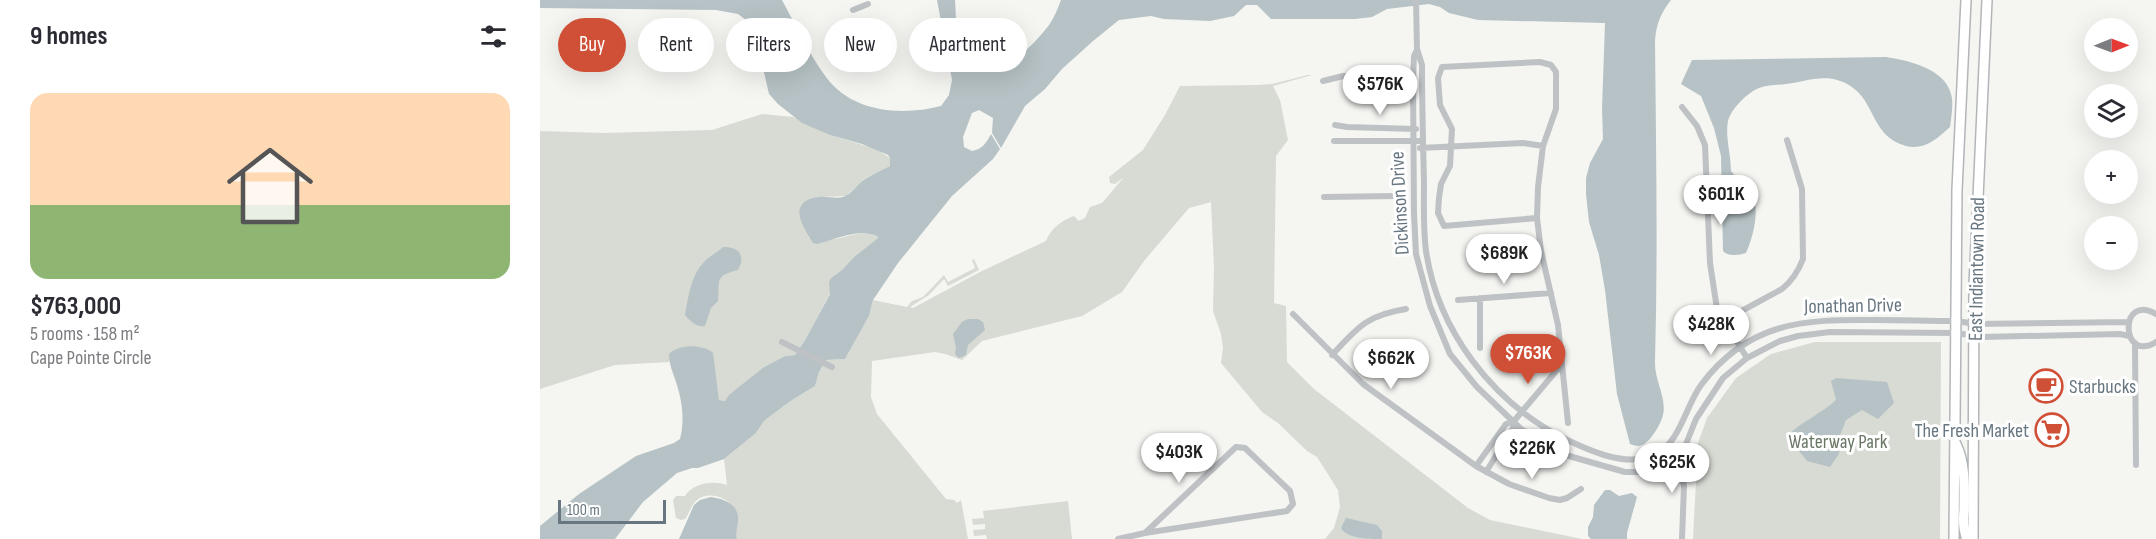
<!DOCTYPE html>
<meta charset="utf-8">
<style>
body{margin:0;font-family:"Sofia Sans Condensed",sans-serif;background:#f2f2f3;color:#2b2b33;height:100vh;display:flex;flex-direction:column;font-size:22px;white-space:nowrap}
*{box-sizing:border-box;margin:0}
p{font-size:20px;color:#7c7c81}
.icon{flex:none;width:33px;height:33px;fill:none;stroke:currentColor;stroke-width:2;stroke-linecap:round;stroke-linejoin:round}
.map{position:relative;flex:1;overflow:hidden}
.sheet{display:flex;flex-direction:column;background:#fff;width:540px}
.sheet>*{flex:none}
.banner{position:absolute;left:18px;top:18px;width:570px;height:54px;display:flex;gap:12px}
.needle{width:39px;rotate:89deg}
.tools{position:absolute;left:1544px;top:18px;display:grid;gap:12px}
.tools a{display:grid;place-items:center;width:54px;height:54px;border-radius:50%;background:#fff;box-shadow:0 6px 24px #0002;font-size:30px}
.scale{position:absolute;left:18px;bottom:15px;width:108px;box-sizing:border-box;padding-left:6px;border:3px solid #677680;border-top:0;font-size:16px;line-height:21px;white-space:nowrap;color:#677680;-webkit-text-stroke:4px #fff;paint-order:stroke}
.price{position:absolute;translate:-50% -51px;padding:0 14px;border-radius:21px;background:#fff;color:#222;font-size:20px;line-height:39px;filter:drop-shadow(0 2px 3px #0008)}
.price::after{content:'';position:absolute;left:50%;top:36px;width:18px;height:14px;margin-left:-9px;background:inherit;clip-path:polygon(0 0,100% 0,50% 100%)}
.price.selected{background:#d05037;color:#fff}
ul{padding:0;list-style:none}
li{display:grid;align-content:center;gap:12px;height:318px;padding:0 30px}
li+li{border-top:2px solid #e1e1e2}
li span{display:grid;place-items:center;height:186px;border-radius:18px;color:#555}
li>.icon{margin-inline-start:auto}
span .icon{width:108px;height:108px;fill:#fffc;stroke-width:1}
li b{font-size:26px}
h2{display:flex;justify-content:space-between;align-items:center;height:72px;padding:0 30px;font-size:26px}
.pill{padding:0 21px;border-radius:27px;background:#fff;box-shadow:0 6px 24px #0002;font-size:21px;line-height:54px}
.pill.selected{background:#d05037;color:#fff}
main{display:flex;flex:1;min-height:0}
.map>svg:first-child{display:block}
.green{fill:#d7dbd3}
.water{fill:#b6c2c5}
.lines{fill:none;stroke-linecap:round;stroke-linejoin:round}
.primary-casing{stroke:#b2b6b9;stroke-width:12}
.street{stroke:#bec2c5;stroke-width:6}
.primary{stroke:#fff;stroke-width:9}
.labels{text-anchor:middle;stroke-width:6;stroke-linejoin:round;paint-order:stroke}
.street-label{font-size:20px;fill:#677680;stroke:#fff}
.poi-label{font-size:20px;fill:#677680;stroke:#fff;text-anchor:start}
.park-label{font-size:20px;fill:#6a7765;stroke:#fff}
</style>
<main>
<section class="sheet">
<h2>9 homes<svg class="icon" aria-label="filters" viewBox="0 0 24 24"><path d="M4 7h16M4 17h16"/><circle cx="9" cy="7" r="2"/><circle cx="15" cy="17" r="2"/></svg></h2>
<ul>
<li><span style="background:linear-gradient(#ffd9b3 60%,#8fb573 0)"><svg class="icon" aria-label="home" viewBox="0 0 24 24"><path d="M3 11l9-7 9 7M6 9v11h12V9"/></svg></span><div><b>$763,000</b><p>5 rooms · 158 m²</p><p>Cape Pointe Circle</p></div></li>
</ul>
</section>
<div class="map">
<svg width="1616" height="539" viewBox="0 0 1616 539">
<rect width="100%" height="100%" fill="#f5f5f2"/>
<path class="green" d="M 768,75 L 772,75 L 733,86 L 740,100 L 748,140 L 736,156 L 734,303 L 746,306 L 747,362 L 774,389 L 928,508 L 950,520 L 1042,539 L 785,539 L 794,528 L 800,507 L 798,490 L 777,457 L 767,451 L 738,423 L 722,412 L 681,363 L 683,348 L 681,334 L 673,311 L 674,268 L 671,202 L 649,208 L 604,261 L 582,292 L 542,316 L 442,341 L 422,360 L 405,354 L 395,352 L 332,361 L 331,397 L 337,414 L 406,499 L 414,500 L 417,503 L 421,500 L 428,539 L 197,539 C 194,529 199,521 195,511 C 190,497 166,489 155,502 C 151,506 149,514 145,519 L 141,520 L 136,518 L 133,500 L 136,496 L 145,496 C 153,483 173,480 187,485 L 184,459 L 216,433 L 224,421 L 249,402 L 275,386 L 279,372 L 286,360 L 305,359 L 329,316 L 333,300 L 367,307 L 372,301 L 383,297 L 404,275 L 408,282 L 435,268 L 432,260 L 434,259 L 439,270 L 408,286 L 404,279 L 389,295 L 370,307 L 373,308 L 442,271 L 506,241 C 510,230 520,221 534,216 L 539,221 L 545,218 L 550,207 L 562,203 L 584,177 L 575,184 L 570,183 L 569,177 L 574,173 L 603,150 L 625,115 L 640,86 L 718,85 L 732,84 Z
M 222,114 L 253,117 L 290,135 L 336,149 L 350,158 L 350,166 L 324,179 L 306,196 L 280,197 L 261,205 C 259,220 263,227 270,239 C 278,239 287,240 295,239 C 310,236 322,230 337,236 L 338,238 L 314,257 L 302,270 L 291,278 L 290,293 L 265,340 L 255,355 L 245,356 L 224,367 L 185,401 L 179,400 L 177,386 L 162,347 L 134,350 L 129,362 L 75,365 L 0,389 L 0,131 L 64,133 L 172,130 Z
M 1275,342 L 1401,342 L 1400,539 L 1153,539 L 1158,443 L 1167,418 L 1196,378 L 1231,354 Z
M 528,501 L 532,539 L 447,539 L 446,535 L 434,536 L 433,530 L 445,529 L 445,524 L 433,525 L 432,519 L 444,518 L 443,511 Z"/>
<path class="water" d="M 0,0 L 242,0 C 256,26 269,54 286,77 C 312,113 363,116 401,106 L 409,95 L 412,80 L 397,0 L 415,0 C 416,13 416,40 422,50 C 447,93 490,50 509,25 C 514,18 518,8 521,0 L 1131,0 C 1121,13 1116,24 1115,41 C 1116,147 1118,254 1115,361 C 1114,380 1127,398 1123,415 C 1121,424 1109,445 1099,446 C 1097,446 1092,445 1090,444 L 1077,394 L 1065,290 L 1059,255 L 1049,222 L 1046,194 L 1046,178 L 1050,163 L 1063,139 L 1062,109 L 1065,23 L 938,20 L 909,13 L 900,7 L 889,4 L 847,9 L 832,17 L 815,19 L 731,19 L 717,5 L 706,5 L 694,16 L 670,21 L 624,19 L 611,16 L 579,20 L 553,41 L 522,69 L 505,89 L 485,106 L 461,148 L 452,133 L 453,118 L 439,110 L 432,113 L 423,137 L 424,147 L 432,151 C 443,149 446,143 451,134 L 460,149 L 453,159 L 412,196 L 358,263 L 333,300 L 329,316 L 305,359 L 286,360 L 279,372 L 275,386 L 249,402 L 224,421 L 216,433 L 184,459 L 158,468 L 152,468 L 137,473 L 103,502 L 75,539 L 0,539 L 0,526 L 39,494 L 96,456 L 134,443 L 140,439 C 145,420 142,400 136,382 C 133,372 129,365 129,354 C 139,344 163,344 173,353 L 179,400 L 185,401 L 189,395 L 224,367 L 245,356 L 255,355 L 265,340 L 290,294 L 289,282 L 291,278 L 302,270 L 314,257 L 338,238 L 337,236 C 318,228 296,239 277,244 L 273,243 C 261,225 247,201 279,197 C 287,196 295,199 303,197 C 312,194 317,184 325,179 C 333,174 342,170 350,166 L 350,158 L 348,155 L 322,144 L 290,135 L 262,123 L 238,104 L 229,94 L 216,38 L 206,20 L 198,14 L 176,10 L 0,8 Z
M 1346,57 C 1368,60 1405,69 1411,94 C 1414,104 1411,118 1410,127 C 1398,138 1384,151 1366,146 C 1330,136 1337,102 1309,85 C 1287,72 1268,81 1246,84 C 1238,85 1227,85 1219,88 C 1208,92 1191,109 1188,121 C 1185,136 1191,155 1191,171 C 1197,179 1206,184 1211,192 C 1221,208 1213,237 1206,253 C 1198,255 1189,257 1183,251 L 1181,156 L 1174,128 L 1161,96 L 1141,84 L 1152,60 Z
M 183,247 C 199,246 206,256 198,270 C 174,276 180,280 178,301 L 171,308 L 165,326 C 157,328 149,320 145,315 C 148,298 151,276 163,263 C 169,256 177,253 183,247 Z
M 428,319 L 438,319 L 443,322 L 445,330 L 428,345 L 426,355 L 419,358 L 415,354 L 416,348 L 413,334 L 422,322 Z
M 1296,378 L 1347,382 L 1354,403 L 1338,419 L 1322,410 L 1306,420 L 1299,438 L 1299,454 L 1290,467 L 1267,461 L 1247,436 C 1262,421 1281,414 1296,400 L 1291,381 Z
M 1065,490 L 1070,490 L 1079,496 L 1092,493 L 1097,497 L 1087,533 L 1087,539 L 1051,539 L 1048,536 L 1048,527 L 1053,517 L 1054,505 Z
M 171,497 C 184,499 199,504 198,520 C 198,527 195,531 197,539 L 139,539 L 154,505 L 160,500 Z
M 806,518 L 837,525 L 842,531 L 842,539 C 829,539 807,539 801,528 Z"/>
<g class="lines">
<g class="primary-casing">
<path id="primary" d="M 1416,444 C 1426,465 1424,487 1424,510 C 1423,520 1423,530 1427,539
M 1414,539 L 1417,190 L 1426,0
M 1433,539 L 1434,286 L 1447,0"/>
</g>
<path class="street" d="M 876,0 L 877,49 L 882,65 C 882,104 883,143 884,183 C 884,205 883,228 886,251 C 898,331 952,401 1023,438 C 1048,450 1085,468 1114,455 C 1140,444 1145,407 1161,385 C 1208,322 1263,319 1335,320 C 1362,320 1389,321 1417,321 L 1435,324 L 1589,322
M 313,10 L 328,4
M 877,50 L 874,56 L 873,80 L 874,213 L 876,254 L 890,306 L 910,354 L 937,387 L 981,429 L 1029,456 L 1085,472 L 1101,472 L 1125,464 L 1146,444 L 1156,419 L 1183,378 L 1207,358 L 1240,341 L 1258,336 L 1290,332 L 1416,333 L 1442,337 L 1580,334 L 1589,336
M 783,81 L 803,76 L 853,75
M 1142,107 L 1157,126 L 1165,145 L 1170,263 L 1177,309 L 1207,358
M 795,125 L 807,127 L 876,129
M 794,141 L 883,141
M 880,148 L 983,143 L 1003,146
M 784,197 L 856,196
M 997,218 L 904,226 L 898,213 L 899,198 L 901,184 L 910,166 L 912,129 L 900,105 L 898,78 L 902,67 L 1000,62 L 1011,65 L 1016,72 L 1016,109 L 1003,146 L 998,187 L 997,218 L 1001,251 L 1018,325 L 1028,423
M 940,298 L 940,348
M 918,300 L 1011,293
M 753,314 L 823,384 L 936,466 L 969,484 L 1009,498 L 1020,500 L 1027,498 L 1041,489
M 1616,314 C 1579,292 1580,364 1616,342
M 1183,321 L 1242,289 C 1252,281 1258,272 1263,259 L 1262,189 L 1247,140
M 242,342 L 292,367
M 1595,343 L 1596,465
M 792,355 C 818,327 827,315 866,309
M 1124,449 L 1142,476 L 1144,486 L 1142,539
M 936,466 L 966,424 L 974,421
M 946,472 L 973,428 L 974,421 L 1022,364
M 578,539 L 605,533 L 696,447 L 705,448 L 750,491 L 753,504 L 747,511 L 605,533"/>
<use href="#primary" class="primary"/>
</g>
<defs>
<g id="cafe-ring" transform="scale(1.725)"><circle r="9.5" fill="#fff" stroke="#d05037" stroke-width="1.5"/><path d="M-5.5-4.5H6V0H3Q3 3.5 0 3.5H-2.5Q-5.5 3.5-5.5 0ZM3-3.2v2h1.7v-2ZM-6 4.5H4V6H-6Z" fill="#d05037"/></g>
<g id="supermarket-ring" transform="scale(1.725)"><circle r="9.5" fill="#fff" stroke="#d05037" stroke-width="1.5"/><path d="M-6-5.5h2.5l.6 2H6L4.5 2H-2.5L-4.4-4H-6ZM-1.5 3.2a1.3 1.3 0 1 0 .1 0ZM3 3.2a1.3 1.3 0 1 0 .1 0Z" fill="#d05037"/></g>
</defs>
<g fill-rule="evenodd">
<use href="#cafe-ring" x="1506" y="386"/>
<use href="#supermarket-ring" x="1512" y="430"/>
</g>
<g class="labels">
<g class="street-label">
<text transform="translate(859 203) rotate(-93)" y="7">Dickinson Drive</text>
<text transform="translate(1436 269) rotate(-89)" y="7">East Indiantown Road</text>
<text transform="translate(1313 305) rotate(-1)" y="7">Jonathan Drive</text>
</g>
<g class="poi-label">
<text x="1529" y="393">Starbucks</text>
<text x="1489" y="437" text-anchor="end">The Fresh Market</text>
</g>
<g class="park-label">
<text x="1298" y="448">Waterway Park</text>
</g>
</g>
</svg>
<div class="tools">
<a><svg class="needle" viewBox="-14 -14 28 28"><path d="M0-13l5 13h-10z" fill="#e53935"/><path d="M0 13l5-13h-10z" fill="#7c7c81"/></svg></a>
<a><svg class="icon" aria-label="layers" viewBox="0 0 24 24"><path d="M12 4l9 5-9 5-9-5zM3 14l9 5 9-5"/></svg></a>
<a>+</a>
<a>−</a>
</div>
<div class="scale">100 m</div>
<b class="price" style="left:840px;top:116px">$576K</b>
<b class="price" style="left:1181px;top:226px">$601K</b>
<b class="price" style="left:964px;top:285px">$689K</b>
<b class="price" style="left:1171px;top:356px">$428K</b>
<b class="price selected" style="left:988px;top:385px">$763K</b>
<b class="price" style="left:851px;top:390px">$662K</b>
<b class="price" style="left:992px;top:480px">$226K</b>
<b class="price" style="left:639px;top:484px">$403K</b>
<b class="price" style="left:1132px;top:494px">$625K</b>
<div class="banner">
<a class="pill selected">Buy</a>
<a class="pill">Rent</a>
<a class="pill">Filters</a>
<a class="pill">New</a>
<a class="pill">Apartment</a>
</div>
</div>
</main>
